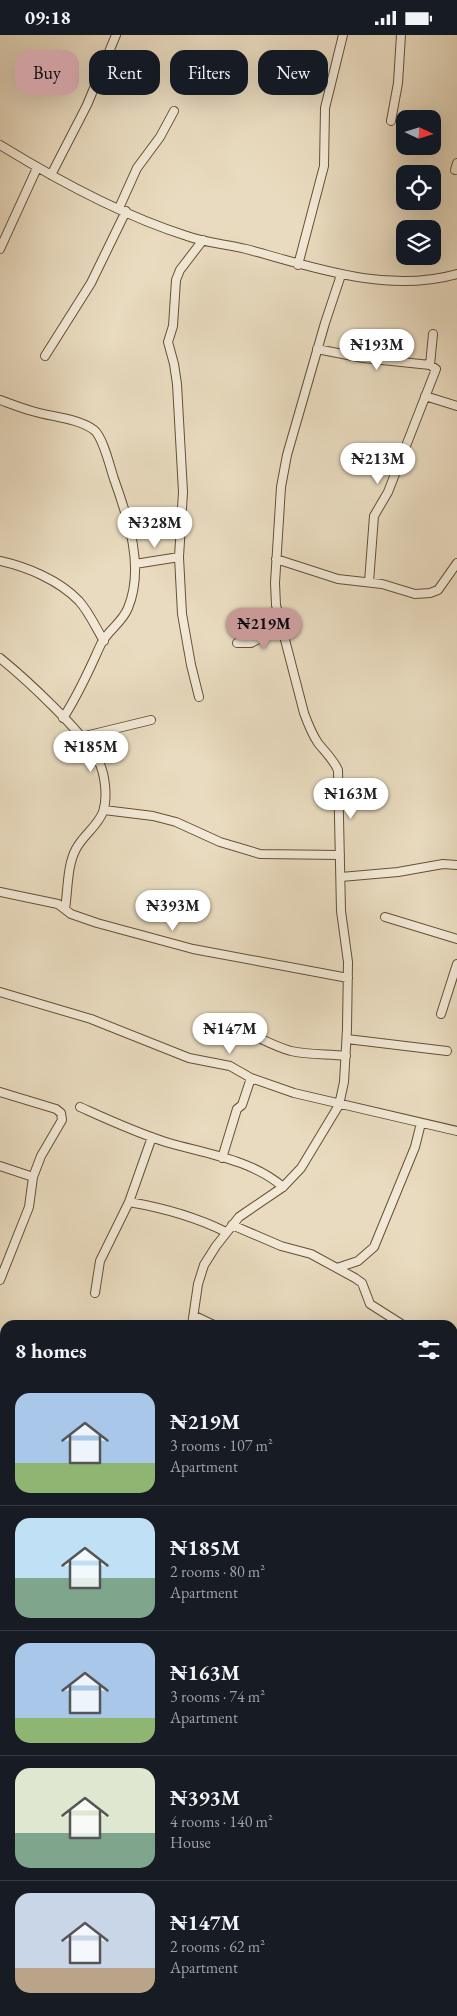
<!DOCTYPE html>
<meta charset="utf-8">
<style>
body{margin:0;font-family:"EB Garamond",serif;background:#242831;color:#f1f3f6;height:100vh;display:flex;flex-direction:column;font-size:19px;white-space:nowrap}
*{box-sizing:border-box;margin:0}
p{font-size:16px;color:#9ea1a6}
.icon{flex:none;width:28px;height:28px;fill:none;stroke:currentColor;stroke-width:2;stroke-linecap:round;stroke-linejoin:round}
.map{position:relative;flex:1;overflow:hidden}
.panel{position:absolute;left:0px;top:1285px;width:458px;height:696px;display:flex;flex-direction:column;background:#171b24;border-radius:15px 15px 0 0;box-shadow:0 5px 20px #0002}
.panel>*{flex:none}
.banner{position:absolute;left:15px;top:15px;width:428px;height:45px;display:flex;gap:10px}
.needle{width:32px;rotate:94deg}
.controls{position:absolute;left:396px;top:75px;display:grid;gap:10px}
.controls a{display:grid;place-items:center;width:45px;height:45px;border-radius:10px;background:#171b24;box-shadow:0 5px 20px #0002;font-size:25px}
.price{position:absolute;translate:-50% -42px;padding:0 11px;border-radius:18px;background:#fff;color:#222;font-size:16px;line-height:32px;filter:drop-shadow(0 1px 2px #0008)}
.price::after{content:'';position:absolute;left:50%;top:30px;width:15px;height:11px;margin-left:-8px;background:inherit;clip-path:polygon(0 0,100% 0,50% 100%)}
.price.active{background:#c59692;color:#111}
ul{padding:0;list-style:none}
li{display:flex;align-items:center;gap:15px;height:125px;padding:0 15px}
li+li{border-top:1px solid #363941}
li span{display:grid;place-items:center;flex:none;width:140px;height:100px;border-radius:15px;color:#555}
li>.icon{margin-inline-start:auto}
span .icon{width:60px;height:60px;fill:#fffc;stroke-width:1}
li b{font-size:21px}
h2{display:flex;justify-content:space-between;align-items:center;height:60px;padding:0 15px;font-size:21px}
.chip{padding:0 18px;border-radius:15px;background:#171b24;box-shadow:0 5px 20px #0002;font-size:18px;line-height:45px}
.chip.active{background:#c59692;color:#111}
.status{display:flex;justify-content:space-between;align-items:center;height:35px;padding:0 25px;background:#171b24;direction:ltr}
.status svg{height:14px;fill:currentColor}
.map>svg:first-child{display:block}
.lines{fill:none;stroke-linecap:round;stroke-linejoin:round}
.minor-casing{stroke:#665032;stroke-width:10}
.minor{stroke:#f1e8d5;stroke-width:8}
</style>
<div class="status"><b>09:18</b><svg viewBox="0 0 49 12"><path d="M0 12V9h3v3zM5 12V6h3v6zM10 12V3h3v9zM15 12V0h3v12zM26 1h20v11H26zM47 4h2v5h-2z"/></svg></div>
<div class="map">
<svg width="457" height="1981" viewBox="0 0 457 1981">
<rect width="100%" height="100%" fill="#e9dbbf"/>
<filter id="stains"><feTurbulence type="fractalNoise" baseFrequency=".004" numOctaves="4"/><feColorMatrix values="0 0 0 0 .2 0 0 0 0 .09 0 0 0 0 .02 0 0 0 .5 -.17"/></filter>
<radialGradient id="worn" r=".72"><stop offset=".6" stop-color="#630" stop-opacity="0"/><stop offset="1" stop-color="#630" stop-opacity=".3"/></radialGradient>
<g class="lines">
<g class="minor-casing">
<path id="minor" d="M 391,86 L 398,48 L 401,0
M 0,110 C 57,145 123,181 187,201 C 206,208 226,209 246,214 C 313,232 386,259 457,239
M 455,135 L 457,128
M 51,140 L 87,70 L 116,0
M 119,173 L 137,133 L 160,102 L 174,76
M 0,214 L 37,133
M 298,230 L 324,131 L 325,73 L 343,0
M 317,314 L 363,323 L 430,330 L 436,334 L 388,457 L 374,481 L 369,547
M 45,321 L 91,248 L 126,176
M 430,330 L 433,299
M 425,361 L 457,371
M 0,365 C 11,369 21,373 32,376 C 51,382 78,383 94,395 C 103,402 110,432 114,444 C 128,483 145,532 128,573 C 122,588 108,595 101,609 C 89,635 79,659 63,683
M 276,524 L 338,544 L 382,549 L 415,559 L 430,558 L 438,555 L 457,528
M 0,526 C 27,532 59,545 79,566 C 89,577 96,593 104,606
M 135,529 L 179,522
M 237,608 L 251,608 L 282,592
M 0,623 C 27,645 82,696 98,725 C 105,738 108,762 103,777 C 97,792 83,800 76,814 C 67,830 68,855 65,874
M 199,662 L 191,630 L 182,579 L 179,522 L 183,457 L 177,349 L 174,329 L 168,307 L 173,291 L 176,245 L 180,235 L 203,205
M 81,702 L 151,685
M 104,775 L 153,781 L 176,787 L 220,807 L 260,819 L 340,820
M 341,842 L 398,837 L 443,829 L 457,830
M 0,857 L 58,869 L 71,879 L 97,888 L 193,914 L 348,943
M 385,882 L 457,904
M 0,957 L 91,984 L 189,1023 L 230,1031 L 251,1043 L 294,1058 L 457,1096
M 441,979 L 457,929
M 214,987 C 245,992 263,1008 291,1016 C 308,1020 328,1019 346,1021
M 347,1004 L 447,1016
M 0,1057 L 56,1074 L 61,1078 L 62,1085 L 41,1121 L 33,1142 L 29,1172 L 0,1245
M 80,1072 C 109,1085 139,1099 169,1108 C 208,1119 252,1125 283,1152
M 222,1123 L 237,1074 L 242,1070 L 251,1043
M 0,1131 L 33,1142
M 129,1167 C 164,1173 194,1181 226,1197
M 232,1190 L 281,1211 L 311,1219 L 355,1243 L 362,1248 L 370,1269 L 403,1290
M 337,1233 L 358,1226 L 374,1212 L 415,1112 L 421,1088
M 95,1258 L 100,1226 L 129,1167 L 152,1102
M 195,1281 L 214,1290
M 192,1290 L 198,1249 L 204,1230 L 216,1211 L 239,1182 L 283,1152 L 301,1133 L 339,1070 L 344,1047 L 347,994 L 348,927 L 341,876 L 338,735 C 333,724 326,718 318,708 C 312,699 308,689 304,678 L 276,570 L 275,548 L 281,452 L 287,420 L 325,288 L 341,240
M 0,1335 L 5,1337
M 452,1336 L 457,1339
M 0,1409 L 5,1401
M 452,1443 L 457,1440
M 452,1562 L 457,1560
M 0,1618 L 5,1621
M 452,1642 L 457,1640
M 0,1680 L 5,1678
M 0,1741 L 0,1775
M 452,1743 L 457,1740
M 0,1805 L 5,1813
M 0,1850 L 5,1848
M 452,1861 L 457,1860
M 0,1940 L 5,1936
M 57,1976 L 61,1981
M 150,1976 L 152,1981
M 310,1976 L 313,1981
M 410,1976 L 411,1981"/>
</g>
<use href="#minor" class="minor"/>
</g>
<rect width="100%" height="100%" filter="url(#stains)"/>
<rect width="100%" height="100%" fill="url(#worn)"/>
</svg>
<div class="controls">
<a><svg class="needle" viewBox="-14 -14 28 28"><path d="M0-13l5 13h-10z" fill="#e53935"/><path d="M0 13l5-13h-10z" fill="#9ea1a6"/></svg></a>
<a><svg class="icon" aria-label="locate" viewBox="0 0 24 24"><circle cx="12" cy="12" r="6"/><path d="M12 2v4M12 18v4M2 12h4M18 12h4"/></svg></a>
<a><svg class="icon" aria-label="layers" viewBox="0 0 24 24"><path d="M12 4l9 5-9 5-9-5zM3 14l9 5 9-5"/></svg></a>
</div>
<b class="price" style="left:377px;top:336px">₦193M</b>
<b class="price" style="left:378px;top:450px">₦213M</b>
<b class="price" style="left:155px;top:514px">₦328M</b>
<b class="price active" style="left:264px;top:615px">₦219M</b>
<b class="price" style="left:91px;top:738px">₦185M</b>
<b class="price" style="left:351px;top:785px">₦163M</b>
<b class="price" style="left:173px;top:897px">₦393M</b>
<b class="price" style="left:230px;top:1020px">₦147M</b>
<div class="banner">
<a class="chip active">Buy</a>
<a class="chip">Rent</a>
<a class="chip">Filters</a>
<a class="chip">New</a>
</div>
<section class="panel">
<h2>8 homes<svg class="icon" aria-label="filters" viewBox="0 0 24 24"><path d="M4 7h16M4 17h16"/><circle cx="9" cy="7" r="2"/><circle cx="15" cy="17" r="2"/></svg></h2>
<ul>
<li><span style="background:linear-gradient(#a9c7e8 70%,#8fb573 0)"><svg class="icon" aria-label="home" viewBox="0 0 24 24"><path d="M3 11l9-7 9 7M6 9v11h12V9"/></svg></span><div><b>₦219M</b><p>3 rooms · 107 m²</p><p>Apartment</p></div></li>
<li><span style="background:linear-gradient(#bfe0f5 60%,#7fa58c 0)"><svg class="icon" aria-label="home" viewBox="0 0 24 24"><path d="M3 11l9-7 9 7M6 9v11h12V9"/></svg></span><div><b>₦185M</b><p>2 rooms · 80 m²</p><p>Apartment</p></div></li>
<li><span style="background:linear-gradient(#a9c7e8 75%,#8fb573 0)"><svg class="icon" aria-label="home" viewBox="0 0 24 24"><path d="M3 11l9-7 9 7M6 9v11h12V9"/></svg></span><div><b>₦163M</b><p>3 rooms · 74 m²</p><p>Apartment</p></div></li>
<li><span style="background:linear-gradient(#dfe7d0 65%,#7fa58c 0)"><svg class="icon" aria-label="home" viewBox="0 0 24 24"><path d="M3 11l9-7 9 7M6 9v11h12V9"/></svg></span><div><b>₦393M</b><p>4 rooms · 140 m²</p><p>House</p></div></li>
<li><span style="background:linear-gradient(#c9d6e8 75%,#b9a48a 0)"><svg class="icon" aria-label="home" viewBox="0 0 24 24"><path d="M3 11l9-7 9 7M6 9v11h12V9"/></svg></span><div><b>₦147M</b><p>2 rooms · 62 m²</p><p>Apartment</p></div></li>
</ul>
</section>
</div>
